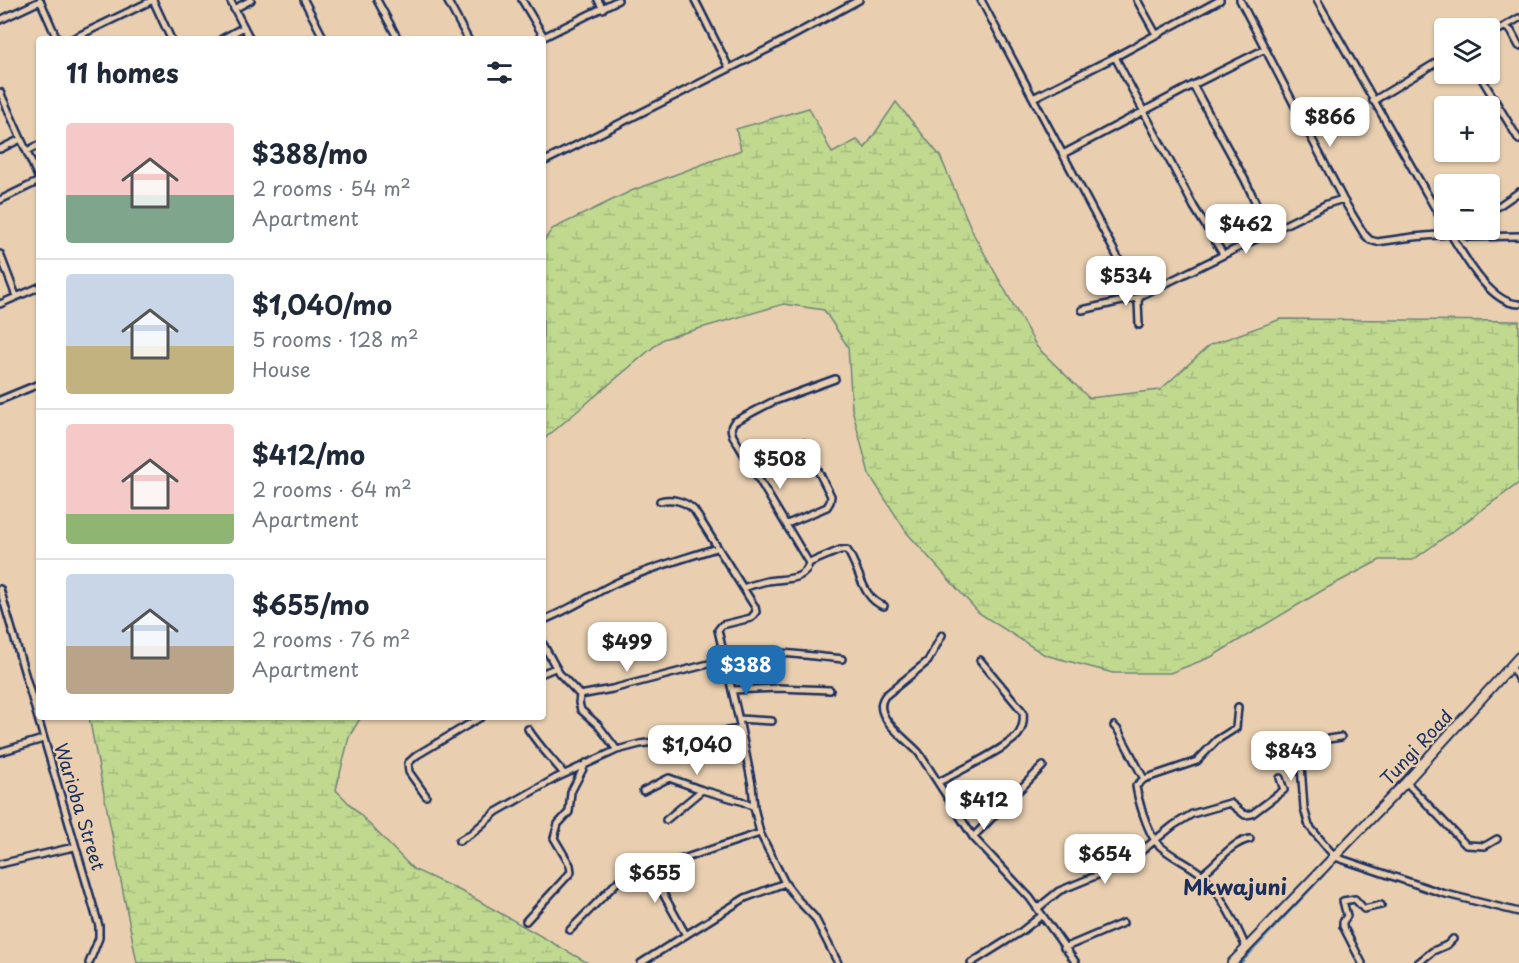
<!DOCTYPE html>
<meta charset="utf-8">
<style>
body{margin:0;font-family:"Playpen Sans",sans-serif;background:#f6f6f7;color:#1f2937;height:100vh;display:flex;flex-direction:column;font-size:22px;white-space:nowrap}
*{box-sizing:border-box;margin:0}
p{font-size:20px;color:#747a83}
.icon{flex:none;width:33px;height:33px;fill:none;stroke:currentColor;stroke-width:2;stroke-linecap:round;stroke-linejoin:round}
.map{position:relative;flex:1;overflow:hidden}
.sheet{position:absolute;left:36px;top:36px;width:510px;height:684px;display:flex;flex-direction:column;background:#fff;border-radius:6px;box-shadow:0 2px 4px #0004}
.sheet>*{flex:none}
.fabs{position:absolute;left:1434px;top:18px;display:grid;gap:12px}
.fabs a{display:grid;place-items:center;width:66px;height:66px;border-radius:6px;background:#fff;box-shadow:0 2px 4px #0004;font-size:30px}
.price{position:absolute;translate:-50% -51px;padding:0 14px;border-radius:12px;background:#fff;color:#222;font-size:20px;line-height:39px;filter:drop-shadow(0 2px 3px #0008)}
.price::after{content:'';position:absolute;left:50%;top:36px;width:18px;height:14px;margin-left:-9px;background:inherit;clip-path:polygon(0 0,100% 0,50% 100%)}
.price.active{background:#1f6fb2;color:#fff}
ul{padding:0;list-style:none}
li{display:flex;align-items:center;gap:18px;height:150px;padding:0 30px}
li+li{border-top:2px solid #e0e1e3}
li span{display:grid;place-items:center;flex:none;width:168px;height:120px;border-radius:6px;color:#555}
li>.icon{margin-inline-start:auto}
span .icon{width:72px;height:72px;fill:#fffc;stroke-width:1}
li b{font-size:26px}
h2{display:flex;justify-content:space-between;align-items:center;height:72px;padding:0 30px;font-size:26px}
.map>svg:first-child{display:block}
.wetland{fill:url(#wetland-marsh);stroke:#6e8476;stroke-width:1.5}
.lines{fill:none;stroke-linecap:round;stroke-linejoin:round}
.stream{stroke:#5a8aaf;stroke-width:2}
.minor-casing{stroke:#1b2f5e;stroke-width:10}
.secondary-casing{stroke:#1b2f5e;stroke-width:12}
.minor{stroke:#e9cfb0;stroke-width:5}
.secondary{stroke:#e9cfb0;stroke-width:8}
.labels{text-anchor:middle;stroke-width:4.5;stroke-linejoin:round;paint-order:stroke}
.street-label{font-size:18px;fill:#1b2f5e;stroke:#e9cfb0}
.quarter-label{font-size:21px;font-weight:bold;fill:#1b2f5e;stroke:#e9cfb0}
</style>
<div class="map">
<svg width="1519" height="963" viewBox="0 0 1519 963">
<defs>
<pattern id="wetland-marsh" width="20" height="14" patternUnits="userSpaceOnUse" patternTransform="scale(1.5)"><rect width="20" height="14" fill="#c0d98f"/><path d="M1 5h8M5 5V1M11 12h8M15 12V8" fill="none" stroke="#a4bb7e"/></pattern>
</defs>
<rect width="100%" height="100%" fill="#e9cfb0"/>
<filter id="ink" filterUnits="userSpaceOnUse"><feTurbulence type="fractalNoise" baseFrequency=".0167" numOctaves="2"/><feDisplacementMap in="SourceGraphic" scale="12" xChannelSelector="R" yChannelSelector="G"/><feConvolveMatrix kernelMatrix="1 2 1 2 8 2 1 2 1" color-interpolation-filters="sRGB"/></filter>
<g filter="url(#ink)">
<path class="wetland" d="M 896,102 L 940,156 L 974,235 L 1037,347 L 1089,398 L 1160,390 L 1210,345 L 1281,319 L 1519,321 L 1519,483 L 1413,560 L 1380,560 L 1323,590 L 1211,657 L 1170,673 L 1113,673 L 1045,655 L 979,613 L 907,533 L 869,474 L 852,409 L 848,347 L 824,310 L 784,304 L 663,339 L 543,440 L 543,242 L 552,229 L 631,191 L 741,150 L 736,129 L 809,108 L 832,153 L 857,140 L 865,148 Z
M 89,717 L 361,717 L 349,737 L 336,790 L 413,869 L 465,893 L 588,963 L 137,963 Z"/>
<g class="lines">
<path class="stream" d="M 1241,963 L 1324,875"/>
<g class="minor-casing">
<path id="minor" d="M 40,0 L 57,39
M 153,0 L 171,39
M 230,0 L 250,39
M 304,0 L 324,39
M 377,0 L 398,39
M 447,0 L 468,39
M 522,0 L 544,37
M 598,0 L 603,9
M 695,0 L 729,68
M 981,0 L 1135,290 L 1144,294 L 1327,204 L 1343,199
M 1137,0 L 1156,34
M 1240,0 L 1343,199 L 1364,234 L 1370,240 L 1377,242 L 1413,237 L 1450,234 L 1458,230
M 1317,0 L 1444,224
M 234,9 L 251,0
M 0,20 L 40,1
M 1505,27 L 1511,31 L 1519,46
M 1490,35 L 1519,18
M 72,39 L 153,0
M 222,39 L 244,27
M 540,39 L 618,0
M 1115,57 L 1194,207 L 1223,254
M 1479,74 L 1519,140
M 1193,85 L 1245,180 L 1269,231
M 0,92 L 39,179
M 1033,98 L 1115,57 L 1220,0
M 1373,101 L 1444,58
M 0,149 L 21,139
M 27,151 L 39,145
M 1063,154 L 1193,85 L 1265,49
M 543,162 L 768,49 L 859,0
M 0,200 L 39,181
M 1490,212 L 1519,192
M 1448,230 C 1462,252 1489,304 1519,304
M 1455,231 L 1469,237 L 1519,236
M 0,254 L 16,296
M 0,304 L 39,287
M 1082,310 L 1140,297
M 1139,325 L 1138,301 L 1141,295
M 0,400 L 39,384
M 660,501 C 672,498 685,501 694,510 L 755,607 L 756,612 L 751,618 L 722,625 L 718,630 L 741,729 L 752,785 L 754,807 L 760,833 L 785,883 L 797,899 L 815,918 L 838,963
M 787,524 L 827,507 L 830,502 L 831,496 L 804,443
M 809,563 L 840,550 L 847,550 C 859,566 862,600 884,606
M 743,588 C 751,585 759,583 767,581 C 782,578 806,582 809,563 L 733,436 C 731,430 730,427 734,422 L 772,402 L 835,379
M 0,589 L 99,926 L 99,938 L 89,963
M 543,620 C 570,610 592,594 618,582 C 650,568 683,559 716,548
M 942,635 L 928,661 L 885,696 C 870,716 907,739 919,753 L 973,837 L 1030,898 L 1076,963
M 543,644 L 559,673 L 580,695 L 612,689 L 724,660
M 724,656 C 747,647 815,656 842,659
M 1511,666 L 1519,680
M 543,673 L 555,668
M 733,690 L 778,688 L 830,690
M 580,695 L 579,703 L 581,710 L 598,725 L 617,750
M 1238,707 L 1236,728 L 1217,740 L 1197,761 L 1144,779 L 1136,786 C 1138,800 1147,830 1156,842 C 1168,856 1187,862 1201,874 C 1217,886 1238,928 1246,948
M 739,719 L 772,721
M 1114,726 L 1118,730 L 1144,779
M 528,729 C 539,746 552,759 564,774
M 1341,737 L 1303,743 L 1300,751 L 1304,808 L 1309,826 L 1335,857 L 1442,893 L 1519,912
M 0,752 L 43,739
M 939,782 C 959,771 1004,750 1018,735 C 1023,728 1024,720 1023,712 L 980,660
M 1406,782 L 1466,845 L 1485,846 L 1497,839
M 643,791 L 669,778 L 702,790 L 741,801 L 754,807
M 426,796 L 409,772 L 408,763 L 417,755 L 481,717
M 666,820 L 702,790
M 973,837 L 1043,766
M 459,841 L 472,833 L 496,812 L 556,778 L 617,750 L 640,744 L 741,729
M 0,864 L 74,847
M 650,870 L 760,833
M 1202,874 C 1219,863 1229,843 1250,839
M 1038,908 L 1059,891 L 1110,870 L 1139,853 L 1174,825 L 1192,814 L 1230,803 L 1245,815 L 1252,814 L 1284,790 L 1280,778
M 526,921 L 571,872 L 570,865 L 554,838 L 558,824 L 569,812 L 571,792 L 586,763
M 570,930 L 628,871 L 640,864 L 650,870 L 686,935
M 1064,948 L 1123,923
M 641,963 L 745,898 L 785,883
M 971,963 L 1022,931 L 1041,916
M 1362,963 L 1343,926 L 1343,922 L 1347,916 L 1343,901 L 1355,899 L 1364,909 L 1381,905
M 1418,963 L 1433,951 L 1447,945 L 1453,939"/>
</g>
<g class="secondary-casing">
<path id="secondary" d="M 1232,963 L 1406,782 L 1519,657"/>
</g>
<use href="#minor" class="minor"/>
<use href="#secondary" class="secondary"/>
</g>
</g>
<g class="labels">
<g class="street-label">
<text transform="translate(1417 748) rotate(-47)" y="6">Tungi Road</text>
<text transform="translate(79 807) rotate(73)" y="6">Warioba Street</text>
</g>
<g class="quarter-label">
<text x="1235" y="895">Mkwajuni</text>
</g>
</g>
</svg>
<div class="fabs">
<a><svg class="icon" aria-label="layers" viewBox="0 0 24 24"><path d="M12 4l9 5-9 5-9-5zM3 14l9 5 9-5"/></svg></a>
<a>+</a>
<a>−</a>
</div>
<b class="price" style="left:1330px;top:148px">$866</b>
<b class="price" style="left:1246px;top:255px">$462</b>
<b class="price" style="left:1126px;top:307px">$534</b>
<b class="price" style="left:780px;top:490px">$508</b>
<b class="price" style="left:627px;top:673px">$499</b>
<b class="price active" style="left:746px;top:696px">$388</b>
<b class="price" style="left:697px;top:776px">$1,040</b>
<b class="price" style="left:1291px;top:782px">$843</b>
<b class="price" style="left:984px;top:831px">$412</b>
<b class="price" style="left:1105px;top:885px">$654</b>
<b class="price" style="left:655px;top:904px">$655</b>
<section class="sheet">
<h2>11 homes<svg class="icon" aria-label="filters" viewBox="0 0 24 24"><path d="M4 7h16M4 17h16"/><circle cx="9" cy="7" r="2"/><circle cx="15" cy="17" r="2"/></svg></h2>
<ul>
<li><span style="background:linear-gradient(#f6c9c9 60%,#7fa58c 0)"><svg class="icon" aria-label="home" viewBox="0 0 24 24"><path d="M3 11l9-7 9 7M6 9v11h12V9"/></svg></span><div><b>$388/mo</b><p>2 rooms · 54 m²</p><p>Apartment</p></div></li>
<li><span style="background:linear-gradient(#c9d6e8 60%,#c2b280 0)"><svg class="icon" aria-label="home" viewBox="0 0 24 24"><path d="M3 11l9-7 9 7M6 9v11h12V9"/></svg></span><div><b>$1,040/mo</b><p>5 rooms · 128 m²</p><p>House</p></div></li>
<li><span style="background:linear-gradient(#f6c9c9 75%,#8fb573 0)"><svg class="icon" aria-label="home" viewBox="0 0 24 24"><path d="M3 11l9-7 9 7M6 9v11h12V9"/></svg></span><div><b>$412/mo</b><p>2 rooms · 64 m²</p><p>Apartment</p></div></li>
<li><span style="background:linear-gradient(#c9d6e8 60%,#b9a48a 0)"><svg class="icon" aria-label="home" viewBox="0 0 24 24"><path d="M3 11l9-7 9 7M6 9v11h12V9"/></svg></span><div><b>$655/mo</b><p>2 rooms · 76 m²</p><p>Apartment</p></div></li>
</ul>
</section>
</div>
